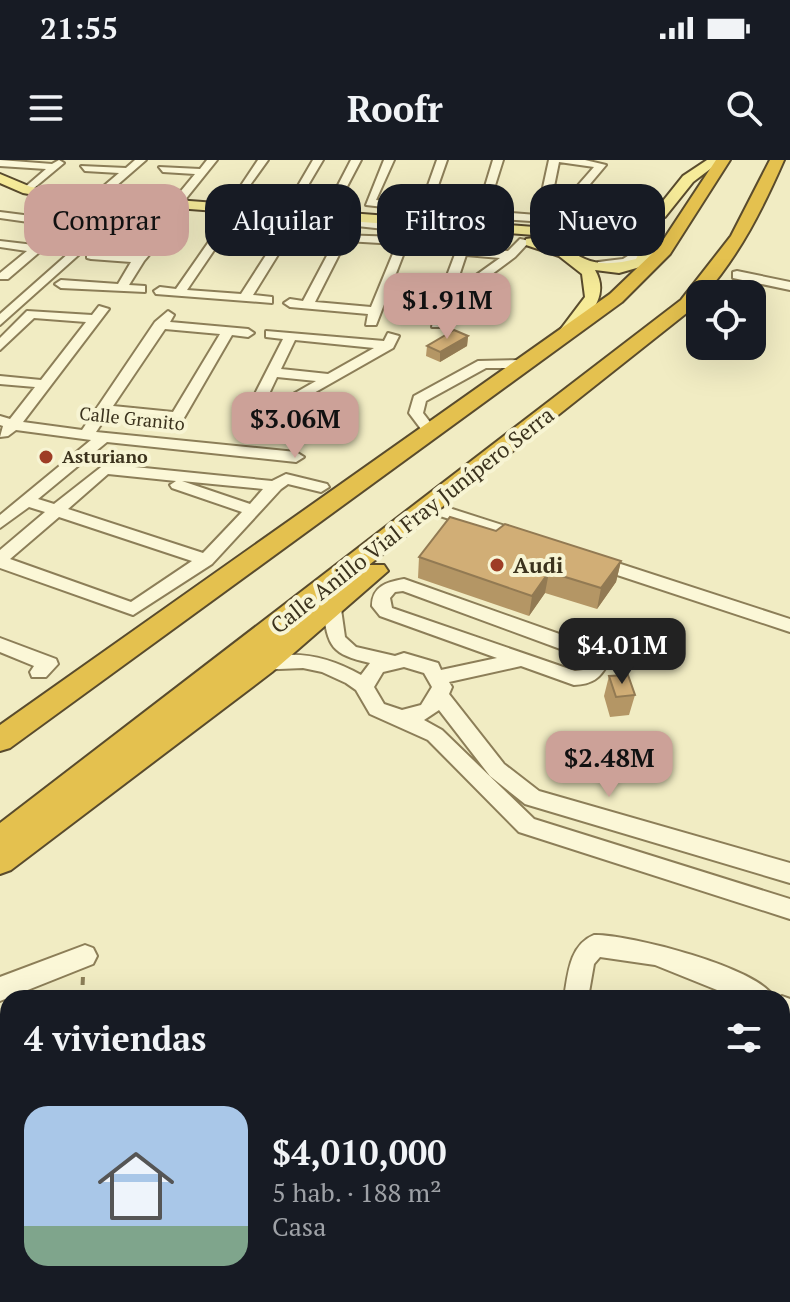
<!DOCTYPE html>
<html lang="es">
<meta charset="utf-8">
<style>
body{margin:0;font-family:"PT Serif",serif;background:#20242c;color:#f1f3f6;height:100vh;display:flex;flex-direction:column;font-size:30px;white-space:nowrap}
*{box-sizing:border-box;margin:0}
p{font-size:26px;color:#9ea1a6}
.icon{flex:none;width:44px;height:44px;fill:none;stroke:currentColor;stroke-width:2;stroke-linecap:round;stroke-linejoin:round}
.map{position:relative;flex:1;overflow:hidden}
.side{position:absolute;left:0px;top:830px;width:790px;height:312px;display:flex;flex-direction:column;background:#171b24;border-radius:24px 24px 0 0;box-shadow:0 8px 32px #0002}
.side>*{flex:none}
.guide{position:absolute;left:24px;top:24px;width:742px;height:72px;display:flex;gap:16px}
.tools{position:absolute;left:686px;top:120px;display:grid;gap:16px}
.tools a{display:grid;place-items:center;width:80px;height:80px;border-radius:16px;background:#171b24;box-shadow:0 8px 32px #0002;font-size:40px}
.price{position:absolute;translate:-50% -68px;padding:0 18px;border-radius:16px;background:#cca198;color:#111;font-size:26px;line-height:52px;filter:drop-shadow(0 2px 4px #0008)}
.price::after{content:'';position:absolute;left:50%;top:48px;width:24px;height:18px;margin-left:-12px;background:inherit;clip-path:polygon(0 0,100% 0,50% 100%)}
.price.selected{background:#222;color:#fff}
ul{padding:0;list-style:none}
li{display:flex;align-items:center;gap:24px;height:200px;padding:0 24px}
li+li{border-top:2px solid #363941}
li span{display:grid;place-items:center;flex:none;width:224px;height:160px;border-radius:24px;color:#555}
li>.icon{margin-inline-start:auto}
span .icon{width:96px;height:96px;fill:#fffc;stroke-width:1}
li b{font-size:34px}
h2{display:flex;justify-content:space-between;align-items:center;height:96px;padding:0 24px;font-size:34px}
.chip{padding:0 28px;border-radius:24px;background:#171b24;box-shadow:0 8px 32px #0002;font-size:28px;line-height:72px}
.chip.selected{background:#cca198;color:#111}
.status{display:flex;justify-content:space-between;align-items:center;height:56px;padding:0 40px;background:#171b24;direction:ltr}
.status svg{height:22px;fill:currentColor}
header{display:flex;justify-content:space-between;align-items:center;height:104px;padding:0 24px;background:#171b24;font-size:36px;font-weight:600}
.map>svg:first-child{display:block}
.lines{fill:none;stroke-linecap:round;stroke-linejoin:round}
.minor-casing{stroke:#8c7e58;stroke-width:4}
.major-casing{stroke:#594b2d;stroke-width:4}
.highway-casing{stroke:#594b2d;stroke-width:4}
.path{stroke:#8c7e58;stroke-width:4;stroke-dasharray:8 5;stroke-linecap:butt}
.minor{fill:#fbf7d7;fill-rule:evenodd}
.major{fill:#f6eb99;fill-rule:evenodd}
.highway{fill:#e4c14f;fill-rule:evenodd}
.wall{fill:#b49665}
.shaded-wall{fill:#927a53}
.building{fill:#d1ae76;stroke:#927a53;stroke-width:2}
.poi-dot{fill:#9e3d25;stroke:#f7f4d3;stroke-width:3}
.labels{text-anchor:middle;stroke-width:8;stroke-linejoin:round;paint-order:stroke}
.far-street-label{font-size:18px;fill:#3b321d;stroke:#f7f4d3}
.far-poi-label{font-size:18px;font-weight:bold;fill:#3b321d;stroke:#f7f4d3;text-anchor:start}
.street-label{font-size:22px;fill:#3b321d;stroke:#f7f4d3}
.poi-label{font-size:22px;font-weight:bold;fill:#3b321d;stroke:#f7f4d3;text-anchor:start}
</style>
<div class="status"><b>21:55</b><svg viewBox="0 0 49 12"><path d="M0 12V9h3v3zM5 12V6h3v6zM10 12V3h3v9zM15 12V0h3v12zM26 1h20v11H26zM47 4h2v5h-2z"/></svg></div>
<header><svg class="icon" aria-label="menu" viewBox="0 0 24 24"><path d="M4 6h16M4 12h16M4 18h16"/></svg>Roofr<svg class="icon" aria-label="search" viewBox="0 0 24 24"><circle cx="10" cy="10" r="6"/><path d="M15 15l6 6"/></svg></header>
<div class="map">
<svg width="790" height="1142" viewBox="0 0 790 1142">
<rect width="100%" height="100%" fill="#f1ecc3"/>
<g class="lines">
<g class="minor-casing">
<path id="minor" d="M 0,0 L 52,4 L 59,0 L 64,3 L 28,33 L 24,32 L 24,28 L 46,9 L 0,6 Z
M 135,0 L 146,0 L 100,40 L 92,40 L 92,36 L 119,13 L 85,11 L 81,6 L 126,8 Z
M 207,0 L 217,0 L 180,46 L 171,44 L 177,36 L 134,30 L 139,27 L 181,31 L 195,14 L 163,12 L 159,7 L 200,9 Z
M 258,0 L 268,0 L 245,32 L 292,36 L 313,0 L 323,0 L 294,49 L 310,53 L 310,56 L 322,56 L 351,0 L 361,0 L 331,57 L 439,69 L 441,71 L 435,74 L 412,72 L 376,165 L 366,165 L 368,154 L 290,147 L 284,143 L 290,139 L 303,141 L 338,75 L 400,77 L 403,71 L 320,62 L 297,64 L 253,135 L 272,137 L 272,143 L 156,134 L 154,131 L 160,127 L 176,129 L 224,60 L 232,60 L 231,65 L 283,69 L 289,59 L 301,57 L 284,53 L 288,42 L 234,36 ZM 227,71 L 279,75 L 241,134 L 187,130 ZM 346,81 L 397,84 L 371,147 L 315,142 Z
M 384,0 L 394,0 L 376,40 L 421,45 L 437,0 L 447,0 L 426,60 L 418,60 L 419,51 L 366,45 Z
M 493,0 L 503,0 L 487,51 L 537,55 L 549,0 L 585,0 L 606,5 L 553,68 L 545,68 L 546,62 L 485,58 L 481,66 L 473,66 ZM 559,2 L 594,7 L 551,56 L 548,56 Z
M 87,43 L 91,44 L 91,48 L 8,119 L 0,119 L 0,113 L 27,91 L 0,87 L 0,81 L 34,85 L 57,66 L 0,58 L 0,52 L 63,60 Z
M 121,47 L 130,49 L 0,165 L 0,154 Z
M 180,49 L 185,52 L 144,101 L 129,125 L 145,126 L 145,132 L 61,128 L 55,124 L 61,120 L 118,124 L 131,102 L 91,99 L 87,98 L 87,94 L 136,95 L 154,75 L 119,72 L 115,71 L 115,67 L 160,69 Z
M 612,74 L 637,82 L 641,97 L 626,106 L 598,106 L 598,102 L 623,99 L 631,94 L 628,86 L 608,79 L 608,75 Z
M 520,79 L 530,81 L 515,97 L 449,146 L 442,167 L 432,167 L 436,145 L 457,89 L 508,91 ZM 466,95 L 500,98 L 454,131 Z
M 737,111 L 790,122 L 790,130 L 733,118 L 733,112 Z
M 99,146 L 109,149 L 23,262 L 82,270 L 155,162 L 168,151 L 174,155 L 170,162 L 248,169 L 254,173 L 248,177 L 232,175 L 177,270 L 167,270 L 165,267 L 169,260 L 108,254 L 96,272 L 296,292 L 304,297 L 296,302 L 107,282 L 38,339 L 54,344 L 105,304 L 272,321 L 286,314 L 327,324 L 329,327 L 321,332 L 288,324 L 281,329 L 212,404 L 133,455 L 0,408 L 0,390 L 45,352 L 29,347 L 0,368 L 0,355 L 91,280 L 16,270 L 8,276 L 0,277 L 3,266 L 0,265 L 0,256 L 10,259 L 35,227 L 0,224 L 0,216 L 41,220 L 86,162 L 34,158 L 0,190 L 0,178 L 27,151 L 92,155 ZM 165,169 L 220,174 L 173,252 L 113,246 ZM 108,314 L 176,321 L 170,325 L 172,328 L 242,352 L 203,393 L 68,349 ZM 182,321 L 263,329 L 250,344 ZM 59,357 L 192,401 L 131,442 L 10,399 Z
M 266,171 L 384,181 L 388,173 L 399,176 L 393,188 L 245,272 L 238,267 L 283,179 L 266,177 ZM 295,180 L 374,188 L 328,214 L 281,209 ZM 277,217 L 316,221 L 260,253 Z
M 478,201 L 523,200 L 530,204 L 523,208 L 486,208 L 426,241 L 423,253 L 436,270 L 434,273 L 424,273 L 409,253 L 414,236 Z
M 446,347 L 530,374 L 532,378 L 524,383 L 440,356 L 438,352 Z
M 596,396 L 790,459 L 790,472 L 590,406 L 590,398 Z
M 404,419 L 599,488 L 608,503 C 600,519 592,524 574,525 L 521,506 L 449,522 L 452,527 L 449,534 L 504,604 L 539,631 L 790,703 L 790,723 L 525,644 L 490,616 L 439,550 L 424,560 L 442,570 L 534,659 L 790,739 L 790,759 L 519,672 L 428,580 L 370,554 L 356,530 L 346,523 L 322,512 L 303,508 L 256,510 L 254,505 L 256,500 C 294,489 328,496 361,515 L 370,503 C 331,494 328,487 323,449 L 332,443 L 341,449 L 345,477 L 356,487 L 395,496 L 404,493 L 438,503 L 441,510 L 497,498 L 380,456 L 372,446 C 372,426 387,422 404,419 ZM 403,431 L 585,498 L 589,503 L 583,510 L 575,511 L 392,448 L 390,438 L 395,432 ZM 404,507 L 424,513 L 432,527 L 421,545 L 402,550 L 384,544 L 374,527 L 383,512 Z
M 0,478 L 56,499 L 58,504 L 46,517 L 32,517 L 30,512 L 34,506 L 0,492 Z
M 594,775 C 628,774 761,808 774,838 L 737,838 L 655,805 L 600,797 L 594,804 L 588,838 L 564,838 C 568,815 569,785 594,775 Z
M 85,785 L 93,788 L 97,796 L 93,804 L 0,841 L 0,817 Z
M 782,836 L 790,839 L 790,863 L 782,860 L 782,838 L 777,838 Z
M 782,995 L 790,997 L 790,1025 L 782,1023 Z
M 782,1098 L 790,1101 L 790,1131 L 782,1128 Z
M 480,1134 L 510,1134 L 507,1142 L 477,1142 Z"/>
</g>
<g class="major-casing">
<path id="major" d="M 707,0 L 722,0 L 693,22 L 665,57 L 631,73 L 642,76 L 655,90 L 647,105 L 619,113 L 595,110 C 611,137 587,157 571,178 L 565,179 L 557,174 L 585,137 L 582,114 L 559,96 L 526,85 L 526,79 C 548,75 567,91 585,99 C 600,106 621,103 636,99 L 640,91 C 625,76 607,77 587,79 L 57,39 L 23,33 L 0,23 L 0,14 L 31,27 L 57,31 L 587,71 L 623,66 L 645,57 L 655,51 L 683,16 Z"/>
</g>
<g class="highway-casing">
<path id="highway" d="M 716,0 L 730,0 L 670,94 L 622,142 L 10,588 L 0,591 L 0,565 L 610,134 L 658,88 Z
M 770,0 L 784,0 C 763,48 740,94 705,134 L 700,134 L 693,148 L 369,405 L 384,405 L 388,411 L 272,512 L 11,710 L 0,714 L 0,663 L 681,140 L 731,76 Z"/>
</g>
<path class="path" d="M 82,838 L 83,816"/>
<use href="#minor" class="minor"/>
<use href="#major" class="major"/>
<use href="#highway" class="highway"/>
</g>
<path class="wall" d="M 468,176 L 467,186 L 440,202 L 426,196 L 427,186 Z
M 419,397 L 621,401 L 616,422 L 597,449 L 545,433 L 529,456 L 418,418 Z
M 609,516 L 635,535 L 629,555 L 610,557 L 604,536 Z"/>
<path class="shaded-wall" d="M 468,176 L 467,186 L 440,202 L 440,192 Z
M 621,401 L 616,422 L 597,449 L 601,428 Z
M 549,412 L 545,433 L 529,456 L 532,436 Z"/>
<path class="building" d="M 454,170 L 468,176 L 440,192 L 427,186 Z
M 450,357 L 496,371 L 505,364 L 621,401 L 601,428 L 549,412 L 532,436 L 419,397 Z
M 628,515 L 635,535 L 616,537 L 609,516 Z"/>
<g class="poi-dot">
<circle cx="46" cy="297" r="8"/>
<circle cx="497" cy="405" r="8"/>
</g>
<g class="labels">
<g class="far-street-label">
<text transform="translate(132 259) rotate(6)" y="6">Calle Granito</text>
</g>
<g class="far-poi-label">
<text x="62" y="303">Asturiano</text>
</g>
<g class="street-label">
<text transform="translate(412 360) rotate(-38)" y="8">Calle Anillo Vial Fray Junípero Serra</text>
</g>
<g class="poi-label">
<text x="513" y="413">Audi</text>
</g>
</g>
</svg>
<div class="tools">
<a><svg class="icon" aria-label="locate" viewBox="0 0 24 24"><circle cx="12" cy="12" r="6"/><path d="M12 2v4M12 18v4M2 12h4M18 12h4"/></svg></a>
</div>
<b class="price" style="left:447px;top:181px">$1.91M</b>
<b class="price" style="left:295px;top:300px">$3.06M</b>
<b class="price selected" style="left:622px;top:526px">$4.01M</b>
<b class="price" style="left:609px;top:639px">$2.48M</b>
<div class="guide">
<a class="chip selected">Comprar</a>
<a class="chip">Alquilar</a>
<a class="chip">Filtros</a>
<a class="chip">Nuevo</a>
</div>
<section class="side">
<h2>4 viviendas<svg class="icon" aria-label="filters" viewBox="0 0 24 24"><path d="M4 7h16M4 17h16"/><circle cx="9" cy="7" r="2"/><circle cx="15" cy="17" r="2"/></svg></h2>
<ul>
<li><span style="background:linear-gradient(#a9c7e8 75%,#7fa58c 0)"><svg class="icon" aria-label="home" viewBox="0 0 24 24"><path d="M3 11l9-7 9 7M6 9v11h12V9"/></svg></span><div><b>$4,010,000</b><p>5 hab. · 188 m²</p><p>Casa</p></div></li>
</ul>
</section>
</div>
